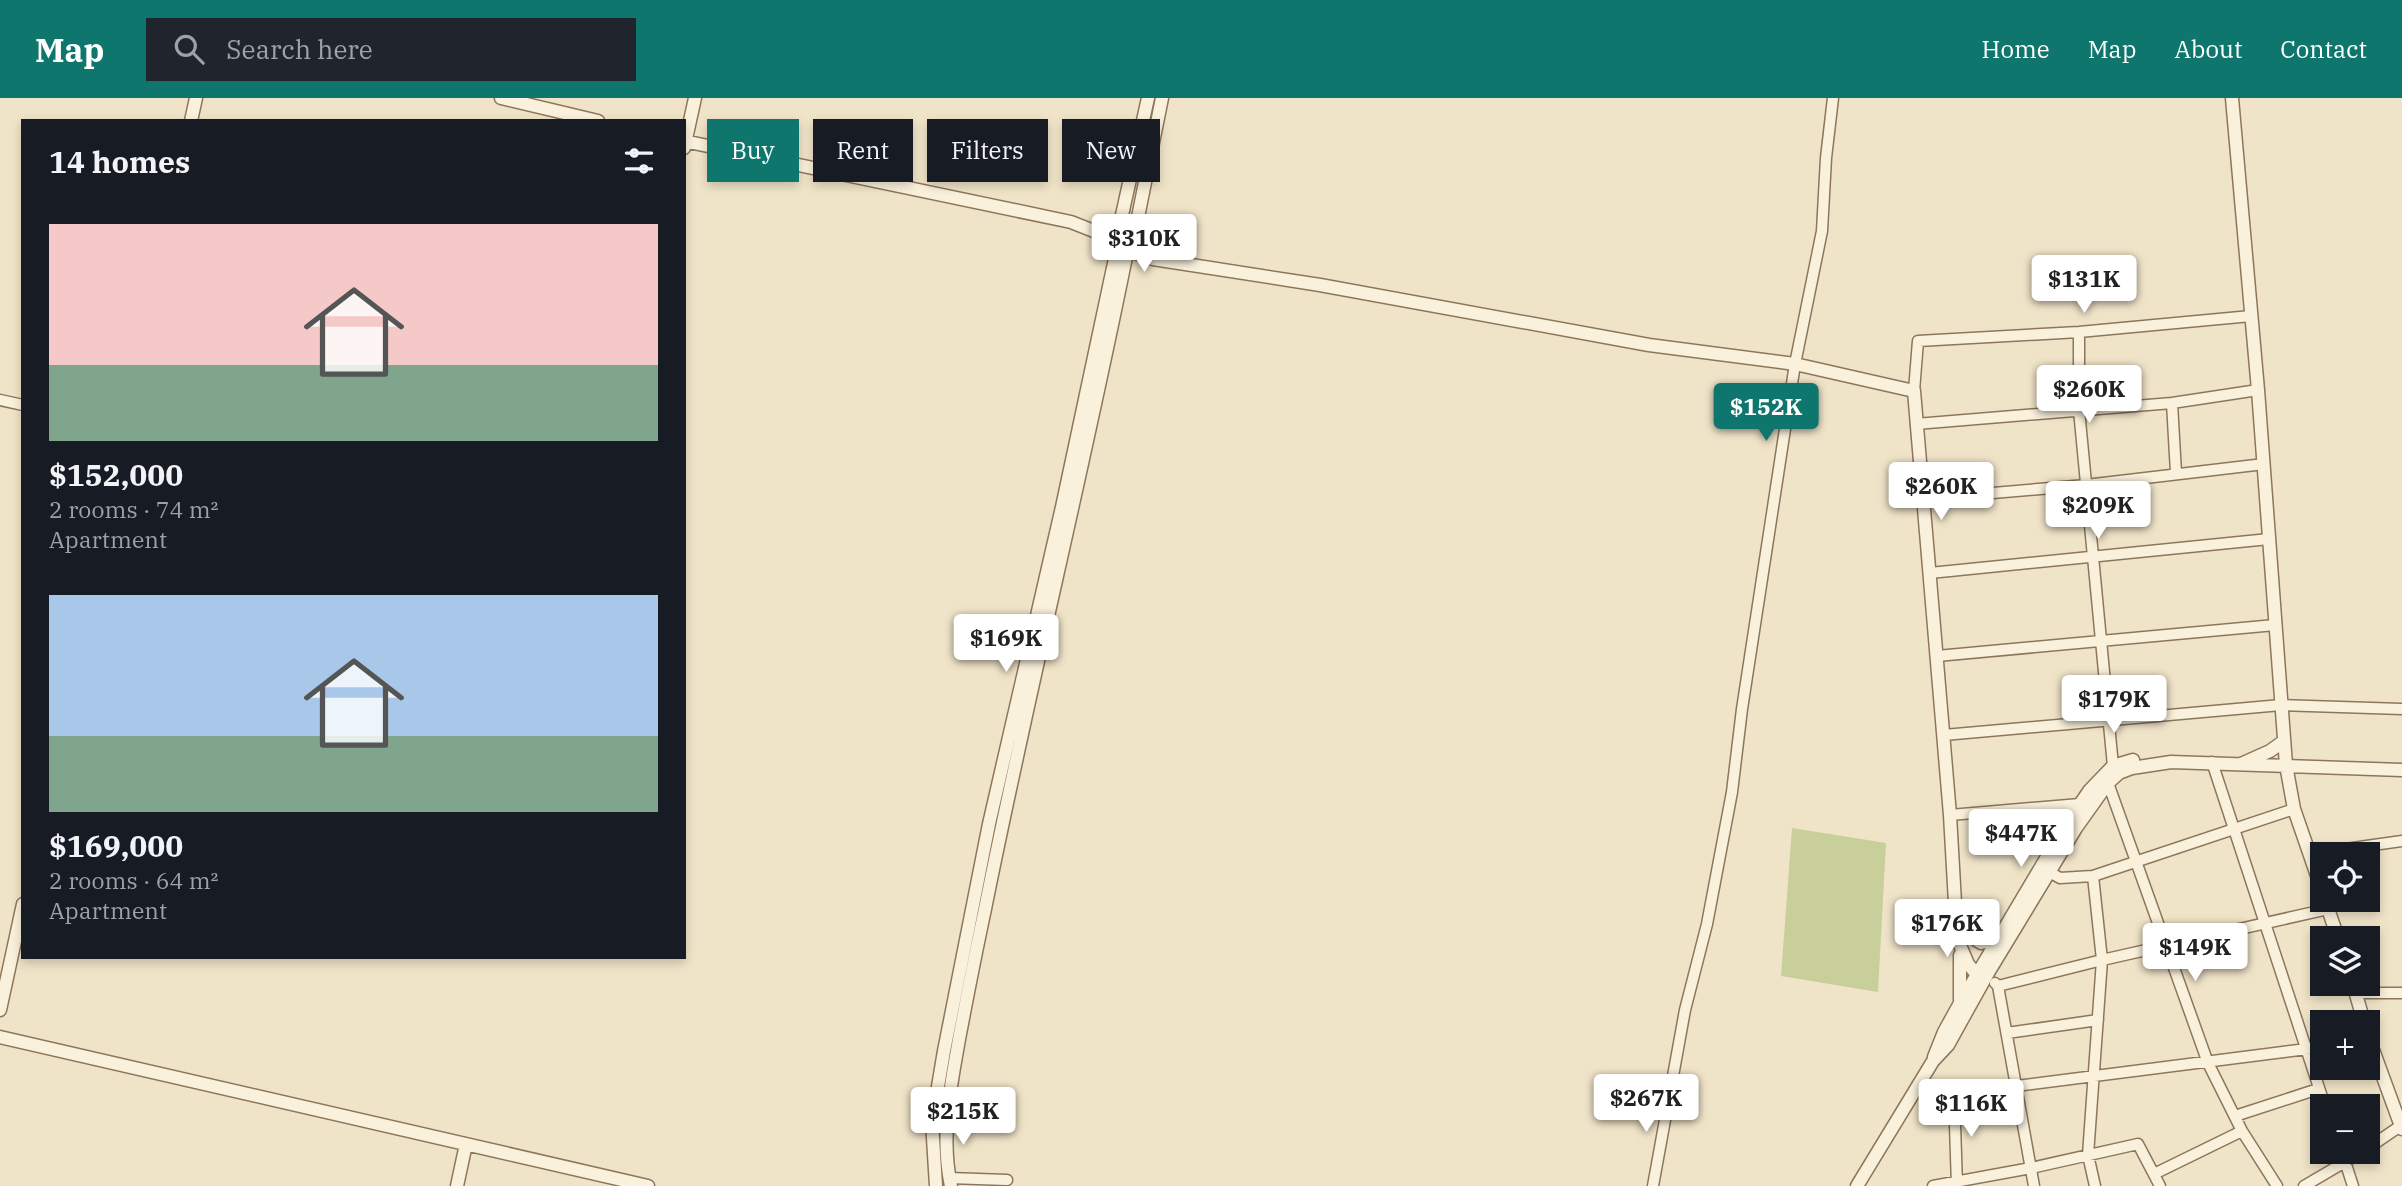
<!DOCTYPE html>
<meta charset="utf-8">
<style>
body{margin:0;font-family:"IBM Plex Serif",serif;background:#20242c;color:#f1f3f6;height:100vh;display:flex;flex-direction:column;font-size:26px;white-space:nowrap}
*{box-sizing:border-box;margin:0}
p{font-size:23px;color:#9ea1a6}
.icon{flex:none;width:38px;height:38px;fill:none;stroke:currentColor;stroke-width:2;stroke-linecap:round;stroke-linejoin:round}
.map{position:relative;flex:1;overflow:hidden}
.side{position:absolute;left:21px;top:21px;width:665px;height:840px;display:flex;flex-direction:column;background:#171b24;border-radius:0px;box-shadow:0 4px 10px #0003}
.side>*{flex:none}
.banner{position:absolute;left:707px;top:21px;width:665px;height:63px;display:flex;gap:14px}
.buttons{position:absolute;left:2310px;top:744px;display:grid;gap:14px}
.buttons a{display:grid;place-items:center;width:70px;height:70px;border-radius:0px;background:#171b24;box-shadow:0 4px 10px #0003;font-size:35px}
.price{position:absolute;translate:-50% -60px;padding:0 16px;border-radius:7px;background:#fff;color:#222;font-size:23px;line-height:46px;filter:drop-shadow(0 2px 4px #0008)}
.price::after{content:'';position:absolute;left:50%;top:42px;width:21px;height:16px;margin-left:-10px;background:inherit;clip-path:polygon(0 0,100% 0,50% 100%)}
.price.selected{background:#0f766e;color:#fff}
ul{padding:0;list-style:none}
li{display:grid;align-content:center;gap:14px;height:371px;padding:0 28px}
li span{display:grid;place-items:center;height:217px;border-radius:0px;color:#555}
li>.icon{margin-inline-start:auto}
span .icon{width:126px;height:126px;fill:#fffc;stroke-width:1}
li b{font-size:30px}
h2{display:flex;justify-content:space-between;align-items:center;height:84px;padding:0 28px;font-size:30px}
.chip{padding:0 24px;border-radius:0px;background:#171b24;box-shadow:0 4px 10px #0003;font-size:24px;line-height:63px}
.chip.selected{background:#0f766e;color:#fff}
header{display:flex;align-items:center;gap:42px;box-sizing:border-box;height:98px;padding:0 35px;background:#0f766e;color:#fff}
header strong{font-size:33px}
nav{display:flex;gap:38px;margin-inline-start:auto;font-size:24px}
.search{width:490px;height:63px;background:#20242c;display:flex;align-items:center;gap:18px;box-sizing:border-box;padding:0 24px;border-radius:0px;color:#9ea1a6;font-size:26px}
.map>svg:first-child{display:block}
.green{fill:#c9cf9b}
.lines{fill:none;stroke-linecap:round;stroke-linejoin:round}
.minor-casing{stroke:#8d765c;stroke-width:13}
.tertiary-casing{stroke:#8d765c;stroke-width:15}
.minor{stroke:#faf1dc;stroke-width:10}
.tertiary{stroke:#faf1dc;stroke-width:12}
</style>
<header>
<strong>Map</strong>
<div class="search"><svg class="icon" aria-label="search" viewBox="0 0 24 24"><circle cx="10" cy="10" r="6"/><path d="M15 15l6 6"/></svg>Search here</div>
<nav><a>Home</a><a>Map</a><a>About</a><a>Contact</a></nav>
</header>
<div class="map">
<svg width="2402" height="1088" viewBox="0 0 2402 1088">
<rect width="100%" height="100%" fill="#f0e4c8"/>
<path class="green" d="M 1792,730 L 1886,745 L 1878,894 L 1781,878 Z"/>
<g class="lines">
<g class="minor-casing">
<path id="minor" d="M 2079,234 L 2079,312 L 2113,668
M 1914,293 L 1918,243 L 2079,234 L 2251,218
M 0,302 L 23,307
M 2172,305 L 2176,375
M 1916,326 L 2172,305 L 2258,292
M 1922,401 L 2086,387 L 2264,366
M 1930,475 L 2269,441
M 1937,558 L 2275,527
M 1944,637 L 2281,607 L 2402,611
M 2212,664 L 2325,1008
M 2108,685 L 2208,965 L 2242,1033 L 2277,1088
M 1950,717 L 2080,706
M 2310,756 L 2402,743
M 2044,771 L 2060,780 L 2093,778 L 2294,711
M 2093,778 L 2102,862 L 2088,1057 L 2095,1088
M 1995,885 L 1998,888 L 2034,1088
M 1998,888 L 2102,862 L 2328,811
M 2356,895 L 2402,895
M 2007,935 L 2098,922
M 1919,986 L 1954,996 L 2322,949
M 1954,996 L 1957,1088
M 2235,1018 L 2318,991
M 2368,1050 L 2402,1027
M 2342,1054 L 2353,1088
M 2154,1076 L 2242,1033
M 949,1080 L 1007,1082
M 1653,1088 L 1685,912 L 1707,826 L 1732,694 L 1742,611 L 1795,266 L 1822,133 L 1826,60 L 1833,0
M 1933,1088 L 2031,1070 L 2138,1046 L 2160,1088
M 2304,1088 L 2362,1054"/>
</g>
<g class="tertiary-casing">
<path id="tertiary" d="M 501,0 L 598,23
M 2232,0 L 2258,292 L 2286,667 L 2294,711 L 2322,792
M 191,23 L 196,0
M 684,43 L 1071,124 L 1114,141
M 684,50 L 695,0
M 1118,135 L 1148,0
M 1134,139 L 1162,0
M 1135,142 L 1161,158
M 1129,153 L 1153,161 L 1320,187 L 1649,247 L 1795,266 L 1914,293 L 1950,717 L 1957,840 L 1968,866 L 1983,884
M 2241,666 L 2270,653 L 2284,643
M 2325,802 L 2338,840
M 1962,833 L 1981,845 L 1999,840
M 2353,886 L 2364,924
M 1960,902 L 1960,857
M 0,912 L 23,806
M 2368,938 L 2402,1031
M 0,939 L 648,1088
M 1934,959 L 1944,934 L 1960,905 L 2066,727 L 2089,693 L 2113,668 L 2133,662
M 457,1088 L 466,1046
M 936,1088 L 932,1024 L 944,953 L 989,726 L 1062,409 L 1117,151
M 951,1088 C 940,1037 951,986 960,936 C 968,894 976,853 985,811 C 1029,591 1083,374 1127,154
M 1857,1088 L 1933,963 L 1948,947 L 1988,875 L 2076,730 L 2108,685 L 2119,675 L 2132,670 L 2171,664 L 2402,672"/>
</g>
<use href="#minor" class="minor"/>
<use href="#tertiary" class="tertiary"/>
</g>
</svg>
<div class="buttons">
<a><svg class="icon" aria-label="locate" viewBox="0 0 24 24"><circle cx="12" cy="12" r="6"/><path d="M12 2v4M12 18v4M2 12h4M18 12h4"/></svg></a>
<a><svg class="icon" aria-label="layers" viewBox="0 0 24 24"><path d="M12 4l9 5-9 5-9-5zM3 14l9 5 9-5"/></svg></a>
<a>+</a>
<a>−</a>
</div>
<b class="price" style="left:1144px;top:176px">$310K</b>
<b class="price" style="left:2084px;top:217px">$131K</b>
<b class="price" style="left:2089px;top:327px">$260K</b>
<b class="price selected" style="left:1766px;top:345px">$152K</b>
<b class="price" style="left:1941px;top:424px">$260K</b>
<b class="price" style="left:2098px;top:443px">$209K</b>
<b class="price" style="left:1006px;top:576px">$169K</b>
<b class="price" style="left:2114px;top:637px">$179K</b>
<b class="price" style="left:2021px;top:771px">$447K</b>
<b class="price" style="left:1947px;top:861px">$176K</b>
<b class="price" style="left:2195px;top:885px">$149K</b>
<b class="price" style="left:1646px;top:1036px">$267K</b>
<b class="price" style="left:1971px;top:1041px">$116K</b>
<b class="price" style="left:963px;top:1049px">$215K</b>
<div class="banner">
<a class="chip selected">Buy</a>
<a class="chip">Rent</a>
<a class="chip">Filters</a>
<a class="chip">New</a>
</div>
<section class="side">
<h2>14 homes<svg class="icon" aria-label="filters" viewBox="0 0 24 24"><path d="M4 7h16M4 17h16"/><circle cx="9" cy="7" r="2"/><circle cx="15" cy="17" r="2"/></svg></h2>
<ul>
<li><span style="background:linear-gradient(#f6c9c9 65%,#7fa58c 0)"><svg class="icon" aria-label="home" viewBox="0 0 24 24"><path d="M3 11l9-7 9 7M6 9v11h12V9"/></svg></span><div><b>$152,000</b><p>2 rooms · 74 m²</p><p>Apartment</p></div></li>
<li><span style="background:linear-gradient(#a9c7e8 65%,#7fa58c 0)"><svg class="icon" aria-label="home" viewBox="0 0 24 24"><path d="M3 11l9-7 9 7M6 9v11h12V9"/></svg></span><div><b>$169,000</b><p>2 rooms · 64 m²</p><p>Apartment</p></div></li>
</ul>
</section>
</div>
